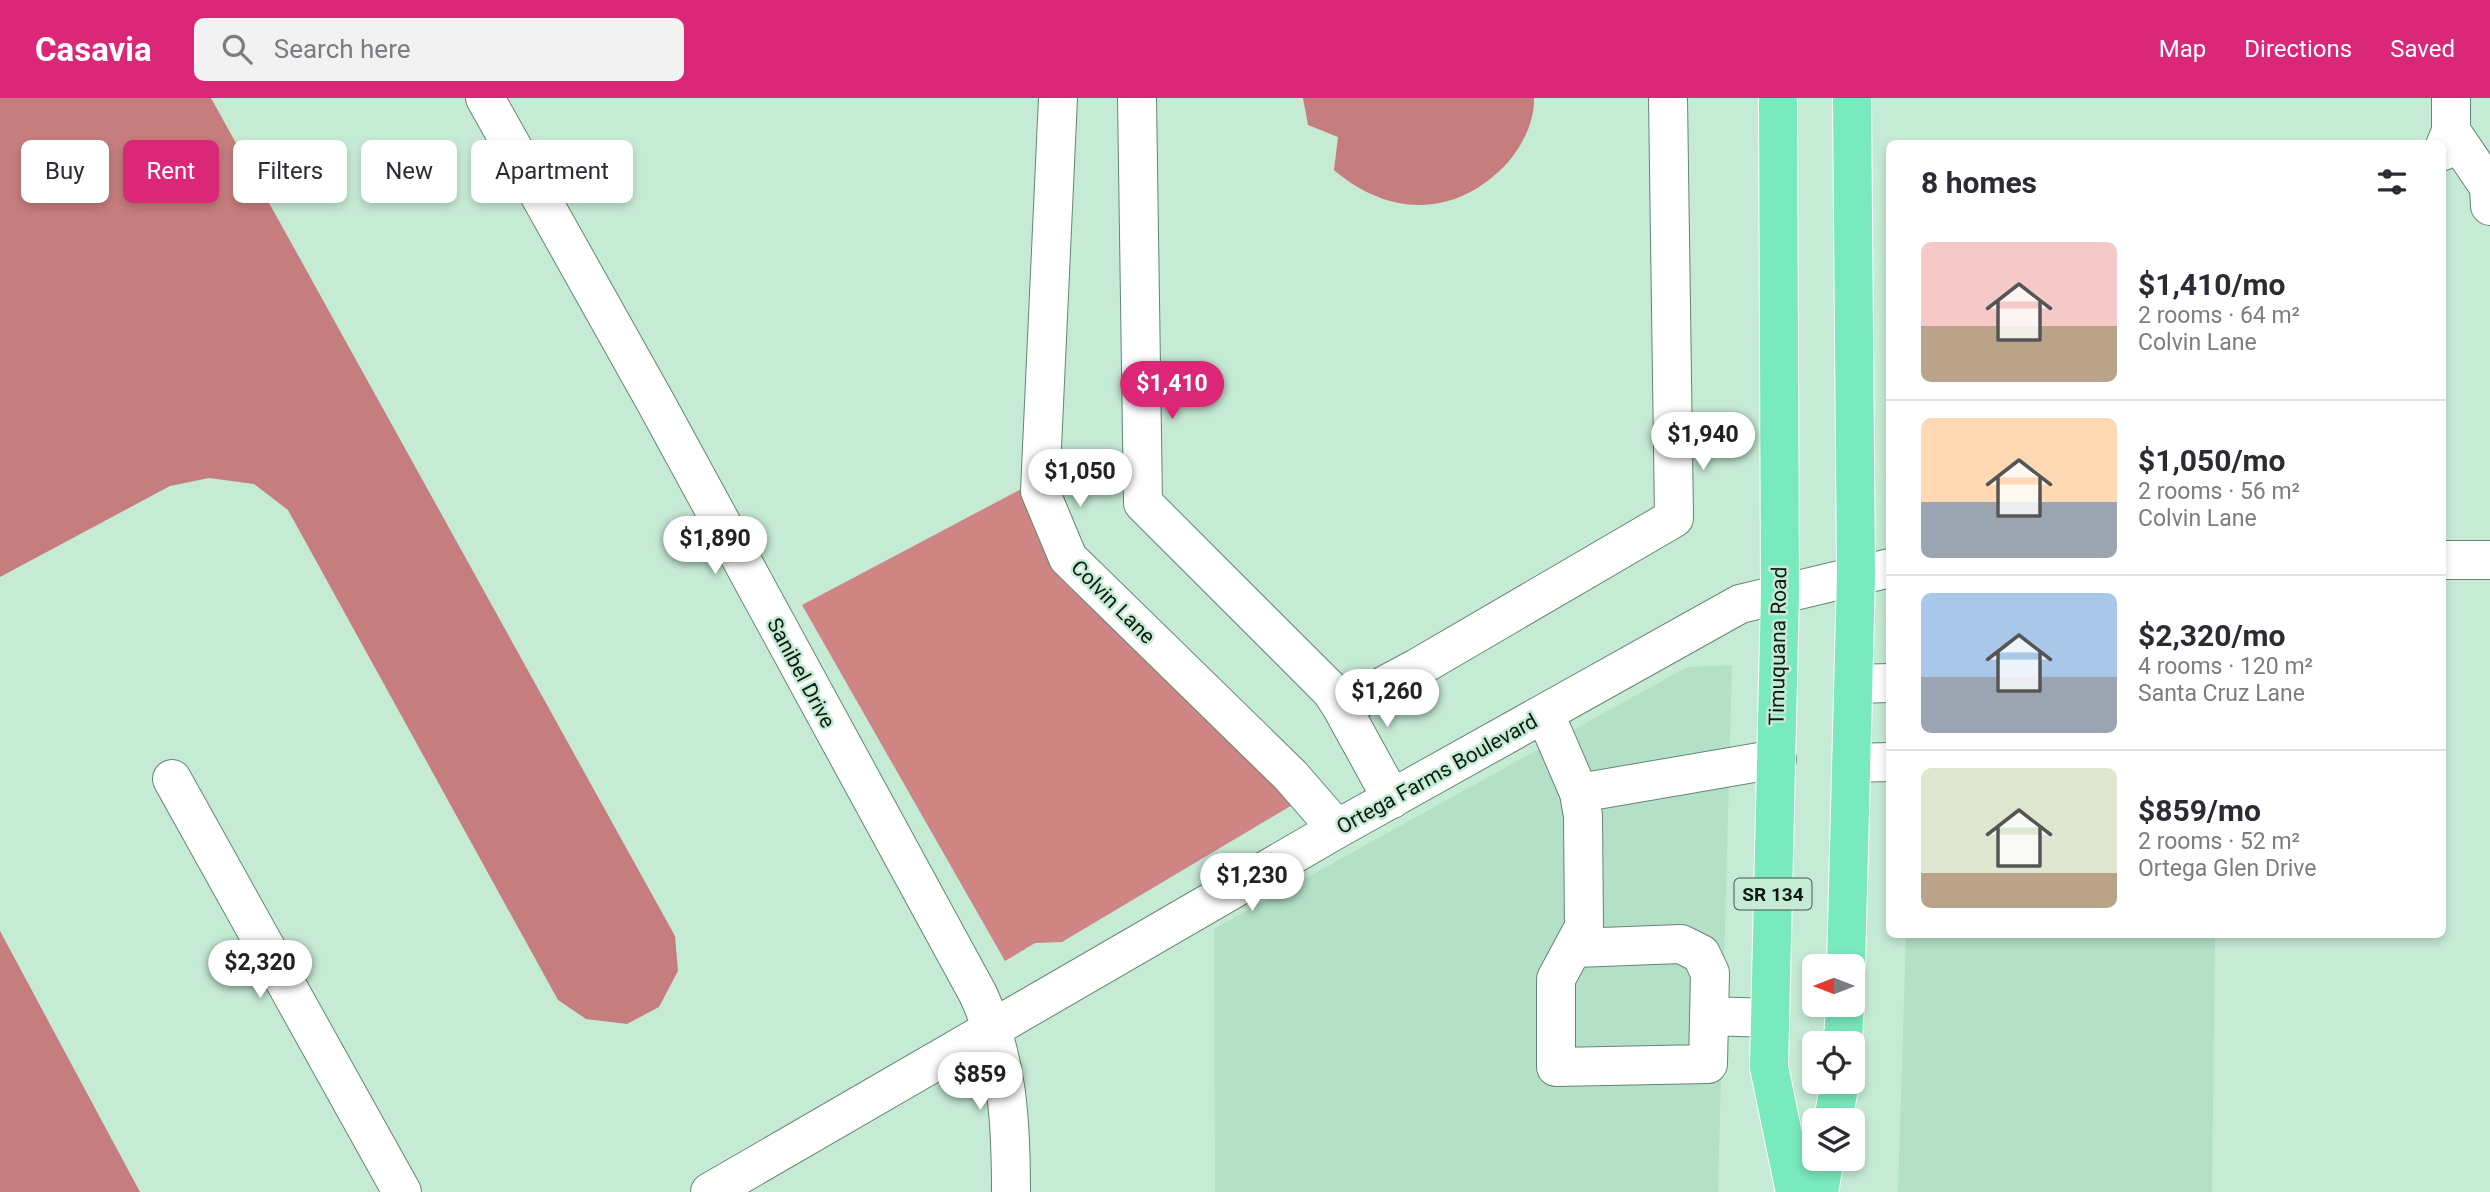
<!DOCTYPE html>
<meta charset="utf-8">
<style>
body{margin:0;font-family:Roboto,sans-serif;background:#f2f2f3;color:#2b2b33;height:100vh;display:flex;flex-direction:column;font-size:26px;white-space:nowrap}
*{box-sizing:border-box;margin:0}
p{font-size:23px;color:#7c7c81}
.icon{flex:none;width:38px;height:38px;fill:none;stroke:currentColor;stroke-width:2;stroke-linecap:round;stroke-linejoin:round}
.map{position:relative;flex:1;overflow:hidden}
.details{position:absolute;left:1886px;top:42px;width:560px;height:798px;display:flex;flex-direction:column;background:#fff;border-radius:10px;box-shadow:0 4px 10px #0003}
.details>*{flex:none}
.top-card{position:absolute;left:21px;top:42px;width:665px;height:63px;display:flex;gap:14px}
.needle{width:46px;rotate:270deg}
.tools{position:absolute;left:1802px;top:856px;display:grid;gap:14px}
.tools a{display:grid;place-items:center;width:63px;height:63px;border-radius:10px;background:#fff;box-shadow:0 4px 10px #0003;font-size:35px}
.price{position:absolute;translate:-50% -60px;padding:0 16px;border-radius:24px;background:#fff;color:#222;font-size:23px;line-height:46px;filter:drop-shadow(0 2px 4px #0008)}
.price::after{content:'';position:absolute;left:50%;top:42px;width:21px;height:16px;margin-left:-10px;background:inherit;clip-path:polygon(0 0,100% 0,50% 100%)}
.price.active{background:#db2777;color:#fff}
ul{padding:0;list-style:none}
li{display:flex;align-items:center;gap:21px;height:175px;padding:0 35px}
li+li{border-top:2px solid #e1e1e2}
li span{display:grid;place-items:center;flex:none;width:196px;height:140px;border-radius:10px;color:#555}
li>.icon{margin-inline-start:auto}
span .icon{width:84px;height:84px;fill:#fffc;stroke-width:1}
li b{font-size:30px}
h2{display:flex;justify-content:space-between;align-items:center;height:84px;padding:0 35px;font-size:30px}
.tag{padding:0 24px;border-radius:10px;background:#fff;box-shadow:0 4px 10px #0003;font-size:24px;line-height:63px}
.tag.active{background:#db2777;color:#fff}
header{display:flex;align-items:center;gap:42px;box-sizing:border-box;height:98px;padding:0 35px;background:#db2777;color:#fff}
header strong{font-size:33px}
nav{display:flex;gap:38px;margin-inline-start:auto;font-size:24px}
.search{width:490px;height:63px;background:#f2f2f3;display:flex;align-items:center;gap:18px;box-sizing:border-box;padding:0 24px;border-radius:10px;color:#7c7c81;font-size:26px}
.map>svg:first-child{display:block}
.built{fill:#b4e0c7}
.forest{fill:#cf8584}
.water{fill:#c67d7d}
.lines{fill:none;stroke-linecap:round;stroke-linejoin:round}
.minor-casing{stroke:#648672;stroke-width:40}
.major-casing{stroke:#fff;stroke-width:40}
.minor{stroke:#fff;stroke-width:38}
.major{stroke:#79e9be;stroke-width:38}
.labels{text-anchor:middle;stroke-width:5;stroke-linejoin:round;paint-order:stroke}
.shield{fill:#c6ebd5;stroke:#44594d;stroke-width:2}
.shield-label{font-size:19px;font-weight:bold;fill:#0d1b13}
.street-label{font-size:21px;fill:#0d1b13;stroke:#c6ebd5}
</style>
<header>
<strong>Casavia</strong>
<div class="search"><svg class="icon" aria-label="search" viewBox="0 0 24 24"><circle cx="10" cy="10" r="6"/><path d="M15 15l6 6"/></svg>Search here</div>
<nav><a>Map</a><a>Directions</a><a>Saved</a></nav>
</header>
<div class="map">
<svg width="2490" height="1094" viewBox="0 0 2490 1094">
<rect width="100%" height="100%" fill="#c6ebd5"/>
<path class="built" d="M 1732,567 L 1718,1094 L 1215,1094 L 1214,831 L 1687,569 Z
M 1906,837 L 2215,837 L 2212,1094 L 1898,1094 Z"/>
<path class="forest" d="M 1025,389 L 1058,478 L 1294,706 L 1062,844 L 1035,845 L 1005,863 L 802,507 Z"/>
<path class="water" d="M 0,0 L 211,0 L 675,838 L 678,873 L 659,909 L 627,926 L 586,921 L 558,902 L 288,412 L 254,386 L 209,380 L 170,388 L 0,479 Z
M 1303,0 L 1534,0 C 1535,22 1523,47 1509,63 C 1458,120 1390,120 1334,72 L 1338,39 L 1308,27 Z
M 0,833 L 140,1094 L 0,1094 Z"/>
<g class="lines">
<g class="minor-casing">
<path id="minor" d="M 485,0 L 656,305 L 978,896 C 1008,961 1011,1024 1011,1094
M 1058,0 L 1040,393 L 1068,460 L 1291,678 L 1337,731
M 1137,0 L 1143,405 L 1331,593 L 1342,610
M 2451,33 L 2489,89 L 2490,108
M 2443,53 L 2451,33 L 2451,0
M 2443,462 L 2490,462
M 1854,586 L 1890,585
M 1545,616 L 1579,695 L 1583,718 L 1584,829 L 1556,881 L 1556,969 L 1708,966 L 1710,875 L 1701,856 L 1681,846 L 1575,850
M 1852,665 L 1890,664
M 172,681 L 402,1094
M 1579,695 L 1777,661
M 1392,701 L 1342,610 L 1417,570 L 1674,420 L 1668,0
M 1709,918 L 1770,920
M 710,1094 L 1337,731 L 1740,506 L 1890,470"/>
</g>
<g class="major-casing">
<path id="major" d="M 1778,0 L 1780,496 L 1769,969 L 1795,1094
M 1846,868 L 1856,478 L 1852,0
M 1843,945 L 1845,906
M 1833,1022 L 1840,984
M 1819,1094 L 1825,1060"/>
</g>
<use href="#minor" class="minor"/>
<use href="#major" class="major"/>
</g>
<g class="labels">
<rect class="shield" x="1734.5" y="780.5" width="77" height="31" rx="5"/>
<g class="shield-label">
<text x="1773" y="803">SR 134</text>
</g>
<g class="street-label">
<text transform="translate(1113 504) rotate(45)" y="7">Colvin Lane</text>
<text transform="translate(1778 548) rotate(-89)" y="7">Timuquana Road</text>
<text transform="translate(801 575) rotate(62)" y="7">Sanibel Drive</text>
<text transform="translate(1437 676) rotate(-29)" y="7">Ortega Farms Boulevard</text>
</g>
</g>
</svg>
<div class="tools">
<a><svg class="needle" viewBox="-14 -14 28 28"><path d="M0-13l5 13h-10z" fill="#e53935"/><path d="M0 13l5-13h-10z" fill="#7c7c81"/></svg></a>
<a><svg class="icon" aria-label="locate" viewBox="0 0 24 24"><circle cx="12" cy="12" r="6"/><path d="M12 2v4M12 18v4M2 12h4M18 12h4"/></svg></a>
<a><svg class="icon" aria-label="layers" viewBox="0 0 24 24"><path d="M12 4l9 5-9 5-9-5zM3 14l9 5 9-5"/></svg></a>
</div>
<b class="price active" style="left:1172px;top:323px">$1,410</b>
<b class="price" style="left:1703px;top:374px">$1,940</b>
<b class="price" style="left:1080px;top:411px">$1,050</b>
<b class="price" style="left:715px;top:478px">$1,890</b>
<b class="price" style="left:1387px;top:631px">$1,260</b>
<b class="price" style="left:1252px;top:815px">$1,230</b>
<b class="price" style="left:260px;top:902px">$2,320</b>
<b class="price" style="left:980px;top:1014px">$859</b>
<div class="top-card">
<a class="tag">Buy</a>
<a class="tag active">Rent</a>
<a class="tag">Filters</a>
<a class="tag">New</a>
<a class="tag">Apartment</a>
</div>
<section class="details">
<h2>8 homes<svg class="icon" aria-label="filters" viewBox="0 0 24 24"><path d="M4 7h16M4 17h16"/><circle cx="9" cy="7" r="2"/><circle cx="15" cy="17" r="2"/></svg></h2>
<ul>
<li><span style="background:linear-gradient(#f6c9c9 60%,#b9a48a 0)"><svg class="icon" aria-label="home" viewBox="0 0 24 24"><path d="M3 11l9-7 9 7M6 9v11h12V9"/></svg></span><div><b>$1,410/mo</b><p>2 rooms · 64 m²</p><p>Colvin Lane</p></div></li>
<li><span style="background:linear-gradient(#ffd9b3 60%,#9aa5b1 0)"><svg class="icon" aria-label="home" viewBox="0 0 24 24"><path d="M3 11l9-7 9 7M6 9v11h12V9"/></svg></span><div><b>$1,050/mo</b><p>2 rooms · 56 m²</p><p>Colvin Lane</p></div></li>
<li><span style="background:linear-gradient(#a9c7e8 60%,#9aa5b1 0)"><svg class="icon" aria-label="home" viewBox="0 0 24 24"><path d="M3 11l9-7 9 7M6 9v11h12V9"/></svg></span><div><b>$2,320/mo</b><p>4 rooms · 120 m²</p><p>Santa Cruz Lane</p></div></li>
<li><span style="background:linear-gradient(#dfe7d0 75%,#b9a48a 0)"><svg class="icon" aria-label="home" viewBox="0 0 24 24"><path d="M3 11l9-7 9 7M6 9v11h12V9"/></svg></span><div><b>$859/mo</b><p>2 rooms · 52 m²</p><p>Ortega Glen Drive</p></div></li>
</ul>
</section>
</div>
